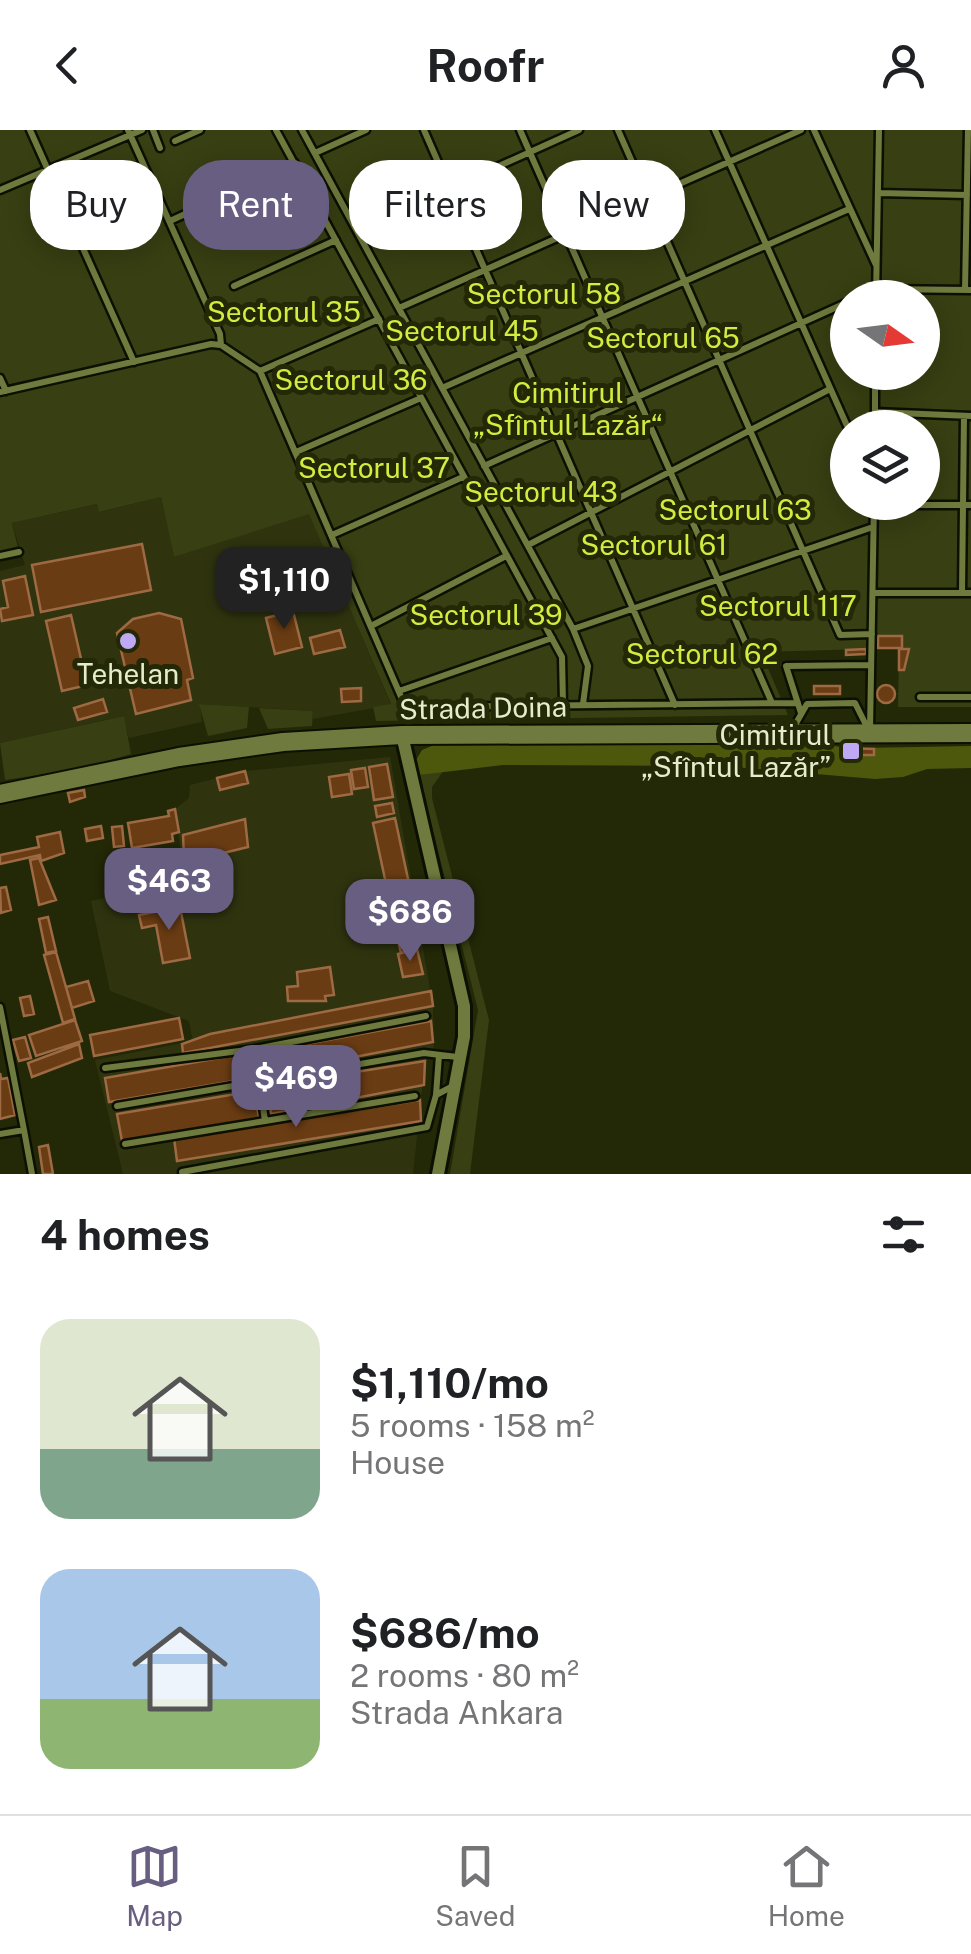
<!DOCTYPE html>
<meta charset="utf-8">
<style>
body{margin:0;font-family:"Public Sans",sans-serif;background:#f2f2f2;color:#202124;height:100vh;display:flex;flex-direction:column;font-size:38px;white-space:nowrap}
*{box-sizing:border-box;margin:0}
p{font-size:32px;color:#757577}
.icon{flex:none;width:55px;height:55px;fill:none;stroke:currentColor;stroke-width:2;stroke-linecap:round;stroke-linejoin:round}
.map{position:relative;height:1044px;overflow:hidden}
.sheet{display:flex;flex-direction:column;background:#fff;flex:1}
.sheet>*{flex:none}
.banner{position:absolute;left:30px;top:30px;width:912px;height:90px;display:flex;gap:20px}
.needle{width:65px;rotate:104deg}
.controls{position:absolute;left:830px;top:150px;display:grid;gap:20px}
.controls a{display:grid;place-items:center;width:110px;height:110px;border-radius:50%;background:#fff;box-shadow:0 5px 25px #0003;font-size:50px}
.price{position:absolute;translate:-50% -85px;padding:0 22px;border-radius:20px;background:#685e82;color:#fff;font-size:32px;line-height:65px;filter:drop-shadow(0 2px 5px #0008)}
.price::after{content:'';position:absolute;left:50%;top:60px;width:30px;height:22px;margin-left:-15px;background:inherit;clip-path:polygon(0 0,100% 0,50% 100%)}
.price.current{background:#222;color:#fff}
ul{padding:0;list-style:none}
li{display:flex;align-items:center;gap:30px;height:250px;padding:0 40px}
li span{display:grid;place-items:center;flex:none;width:280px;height:200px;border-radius:30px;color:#555}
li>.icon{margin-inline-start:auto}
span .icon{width:120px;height:120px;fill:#fffc;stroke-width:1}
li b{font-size:42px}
h2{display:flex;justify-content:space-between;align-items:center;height:120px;padding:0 40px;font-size:42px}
.pill{padding:0 35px;border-radius:40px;background:#fff;box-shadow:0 5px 25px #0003;font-size:35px;line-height:90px}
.pill.current{background:#685e82;color:#fff}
header{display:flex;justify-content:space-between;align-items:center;height:130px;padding:0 40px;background:#fff;font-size:45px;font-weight:700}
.dock{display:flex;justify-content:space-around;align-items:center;height:140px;border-top:2px solid #e0e0e0;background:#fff;font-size:28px;color:#757577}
.dock a{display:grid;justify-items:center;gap:5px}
.dock .current{color:#685e82}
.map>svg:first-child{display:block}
.built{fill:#2f340f}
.green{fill:#383f12;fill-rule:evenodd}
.forest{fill:#4d580c}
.building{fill:#6a3c13;stroke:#9d6a43;stroke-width:2.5}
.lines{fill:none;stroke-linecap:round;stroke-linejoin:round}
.lane-casing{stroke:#0c1000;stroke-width:11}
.street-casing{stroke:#0c1000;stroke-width:18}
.secondary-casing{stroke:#0c1000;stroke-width:22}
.lane{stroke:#6f7a3e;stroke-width:6}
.street{stroke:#6f7a3e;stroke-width:12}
.secondary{stroke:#6f7a3e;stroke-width:18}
.poi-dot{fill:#bfa9f4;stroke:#232807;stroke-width:4}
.labels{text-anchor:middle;stroke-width:10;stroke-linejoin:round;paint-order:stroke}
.park-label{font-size:28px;fill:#d3ec3f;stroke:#232807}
.poi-label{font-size:28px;fill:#e5eccc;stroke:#232807}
.street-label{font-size:28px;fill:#e5eccc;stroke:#232807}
</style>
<header><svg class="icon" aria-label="back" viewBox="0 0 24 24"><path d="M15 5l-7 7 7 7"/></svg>Roofr<svg class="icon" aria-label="person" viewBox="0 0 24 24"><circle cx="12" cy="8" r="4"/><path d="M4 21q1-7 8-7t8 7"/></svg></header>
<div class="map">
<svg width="971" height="1044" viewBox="0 0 971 1044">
<rect width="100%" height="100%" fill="#232807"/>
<path class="built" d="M 161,367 L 174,427 L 309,383 L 391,575 L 313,589 L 313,581 L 200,574 L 202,592 L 129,608 L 123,586 L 0,613 L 0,441 L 25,435 L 12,393 L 98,374 L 100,382 Z
M 390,627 L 433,876 L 434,920 L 425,931 L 413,1044 L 123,1044 L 95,930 L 193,911 L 189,891 L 110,861 L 91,771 L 185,751 L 175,679 L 189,668 L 190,655 L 245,641 Z"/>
<path class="green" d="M 0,0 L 971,0 L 971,577 L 898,577 L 899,518 L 761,522 L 788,585 L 376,591 L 373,577 L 391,574 L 309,384 L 174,427 L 161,367 L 99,382 L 97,374 L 12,393 L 18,418 L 0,422 ZM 848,168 L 922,168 L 922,242 L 848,242 ZM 848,298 L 922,298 L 922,372 L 848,372 Z
M 199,574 L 249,577 L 247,598 L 208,606 Z
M 259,578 L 313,581 L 312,596 L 268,599 Z
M 124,586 L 131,624 L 79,639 L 5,650 L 0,613 Z
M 444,640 L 432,657 L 432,668 L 489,890 L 470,1044 L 450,1044 L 478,880 L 419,645 Z"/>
<path class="forest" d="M 822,613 L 844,618 L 844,625 L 860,626 L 861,618 L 971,616 L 971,638 L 927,639 L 903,647 L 875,649 L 722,636 L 503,635 L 419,645 L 416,630 L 422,620 L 434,615 Z"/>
<path class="building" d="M 142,414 L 151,460 L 41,482 L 32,435 Z
M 25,446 L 33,485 L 2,491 L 0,479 L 8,477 L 3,451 Z
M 293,481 L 302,517 L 275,524 L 266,488 Z
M 159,483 L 181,489 L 193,548 L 187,550 L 191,570 L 136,584 L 117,503 L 133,489 Z
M 71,485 L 87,555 L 62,561 L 46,491 Z
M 340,500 L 345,517 L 314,524 L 310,508 Z
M 878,506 L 902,506 L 902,518 L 878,518 Z
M 866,519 L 866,524 L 846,525 L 846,520 Z
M 899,519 L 909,519 L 904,540 L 899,540 Z
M877 564a9 9 0 1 1 18 0a9 9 0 1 1-18 0Z
M 814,556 L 840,556 L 840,564 L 814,564 Z
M 361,558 L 361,571 L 342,572 L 341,559 Z
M 103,569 L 107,582 L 78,590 L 74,578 Z
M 844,618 L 874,619 L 874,625 L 844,625 Z
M 387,634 L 393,667 L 374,670 L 369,637 Z
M 365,638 L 368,657 L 354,659 L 351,640 Z
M 245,641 L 248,653 L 220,660 L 217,648 Z
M 349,644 L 352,664 L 332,667 L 329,647 Z
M 84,660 L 85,667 L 70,672 L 68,663 Z
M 392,673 L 394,683 L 377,687 L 375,676 Z
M 175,679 L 179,702 L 172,704 L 173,711 L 132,718 L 128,693 L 169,686 L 168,681 Z
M 395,688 L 411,763 L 389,768 L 373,693 Z
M 245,689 L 248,717 L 199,729 L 184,727 L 183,705 Z
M 101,696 L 103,708 L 87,711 L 85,699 Z
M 122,696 L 124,716 L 114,717 L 112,697 Z
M 60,702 L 64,723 L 41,731 L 40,725 L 0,734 L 0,725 L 39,717 L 37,707 Z
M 39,728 L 56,770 L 39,775 L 30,730 Z
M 221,745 L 224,759 L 198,764 L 195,750 Z
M 6,757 L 11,780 L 1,783 L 0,758 Z
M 410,764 L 412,777 L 392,781 L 390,769 Z
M 180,777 L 190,828 L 163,833 L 156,795 L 142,798 L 139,785 Z
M 48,787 L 56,821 L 46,823 L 39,789 Z
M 414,789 L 419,810 L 399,815 L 395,793 Z
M 415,811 L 417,819 L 401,823 L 399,815 Z
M 417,819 L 423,844 L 403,847 L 398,824 Z
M 56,822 L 75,889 L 63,893 L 44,825 Z
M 330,837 L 334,865 L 325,866 L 326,871 L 288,871 L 287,857 L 298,856 L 297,842 Z
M 88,851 L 94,871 L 72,878 L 66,857 Z
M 431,861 L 433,876 L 183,923 L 182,914 L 210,904 Z
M 30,866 L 34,884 L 24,886 L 20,868 Z
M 179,888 L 183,909 L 94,926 L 90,905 Z
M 75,890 L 82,911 L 36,926 L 29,905 Z
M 431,891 L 433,912 L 266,944 L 268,921 Z
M 25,907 L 31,928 L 19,931 L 13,910 Z
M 79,914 L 82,928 L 32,947 L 28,933 Z
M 248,923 L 252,948 L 109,972 L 105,948 Z
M 425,931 L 424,955 L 271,984 L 267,956 Z
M 0,943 L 1,949 L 8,948 L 15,985 L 0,989 Z
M 254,961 L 259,988 L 122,1011 L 117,984 Z
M 420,970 L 421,991 L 177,1031 L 174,1008 Z
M 48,1015 L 53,1044 L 43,1044 L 39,1017 Z"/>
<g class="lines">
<g class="lane-casing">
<path id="lane" d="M 30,0 L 134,232
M 128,0 L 220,204 L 221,215
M 153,0 L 160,18
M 276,0 L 562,527 L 563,574
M 302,0 L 573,499 L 588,536 L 583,574
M 424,0 L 675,575
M 520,0 L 772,573
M 618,0 L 840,505 L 872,504
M 715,0 L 848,298
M 814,0 L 876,135
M 175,11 L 200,0
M 315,23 L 366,0
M 0,60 L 142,0
M 878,63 L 967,65
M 170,91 L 295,33
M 357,100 L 579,0
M 234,156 L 336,110
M 965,160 L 968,0
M 857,168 L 876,159 L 971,160
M 876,168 L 879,0
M 399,178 L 801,0
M 260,241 L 379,189
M 0,248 L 6,261
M 442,258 L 849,79
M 0,262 L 211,214 L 221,215 L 260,241 L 402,569 L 412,577 L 798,573
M 875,282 L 971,286
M 875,298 L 875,242
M 296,322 L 421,268
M 484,336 L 848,172
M 874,375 L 971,375
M 332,405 L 463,347
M 528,415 L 830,259
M 0,426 L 19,422
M 873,463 L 971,463
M 962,463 L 964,286
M 371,496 L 506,426
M 573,499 L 873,397
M 399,561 L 552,508
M 920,567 L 971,567
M 801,583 L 786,536 L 871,535
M 870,601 L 874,372
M 791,602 L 807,574 L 855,573 L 869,601
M 0,877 L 24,1000
M 105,938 L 255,919
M 436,965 L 439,925
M 117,976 L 424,923 L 457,927
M 265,991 L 415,966
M 0,1004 L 24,1000 L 32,1044
M 125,1014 L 265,991 L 255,919 L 426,886
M 182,1042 L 427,997 L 436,965 L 453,956"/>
</g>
<g class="street-casing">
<path id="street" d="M 402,605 L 464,876 L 464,907 L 438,1044"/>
</g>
<g class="secondary-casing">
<path id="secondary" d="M 0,664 L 179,627 L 283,612 L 402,605 L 971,603"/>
</g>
<use href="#lane" class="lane"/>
<use href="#street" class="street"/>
<use href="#secondary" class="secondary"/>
</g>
<g class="poi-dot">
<circle cx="128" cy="511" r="10"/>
<rect x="841" y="611" width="20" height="20" rx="5"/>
</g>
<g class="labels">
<g class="park-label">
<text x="544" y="174">Sectorul 58</text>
<text x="284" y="192">Sectorul 35</text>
<text x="462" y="211">Sectorul 45</text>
<text x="663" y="218">Sectorul 65</text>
<text x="351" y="260">Sectorul 36</text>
<text x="568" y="273">Cimitirul<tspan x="568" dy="32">„Sfîntul Lazăr“</tspan></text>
<text x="374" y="348">Sectorul 37</text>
<text x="541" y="372">Sectorul 43</text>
<text x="735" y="390">Sectorul 63</text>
<text x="654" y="425">Sectorul 61</text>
<text x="778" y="486">Sectorul 117</text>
<text x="486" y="495">Sectorul 39</text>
<text x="702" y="534">Sectorul 62</text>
</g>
<g class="poi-label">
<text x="128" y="554">Tehelan</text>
<text x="831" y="615" text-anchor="end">Cimitirul<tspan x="831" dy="32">„Sfîntul Lazăr”</tspan></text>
</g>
<g class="street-label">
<text transform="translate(483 578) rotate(-1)" y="10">Strada Doina</text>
</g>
</g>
</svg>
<div class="controls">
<a><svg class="needle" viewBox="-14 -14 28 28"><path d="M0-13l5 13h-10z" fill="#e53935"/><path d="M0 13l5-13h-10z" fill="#757577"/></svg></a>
<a><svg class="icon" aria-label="layers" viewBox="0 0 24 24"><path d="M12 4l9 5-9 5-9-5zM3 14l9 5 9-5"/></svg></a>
</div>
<b class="price current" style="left:284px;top:502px">$1,110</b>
<b class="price" style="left:169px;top:803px">$463</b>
<b class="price" style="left:410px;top:834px">$686</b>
<b class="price" style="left:296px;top:1000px">$469</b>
<div class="banner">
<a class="pill">Buy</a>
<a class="pill current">Rent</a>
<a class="pill">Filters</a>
<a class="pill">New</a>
</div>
</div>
<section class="sheet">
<h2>4 homes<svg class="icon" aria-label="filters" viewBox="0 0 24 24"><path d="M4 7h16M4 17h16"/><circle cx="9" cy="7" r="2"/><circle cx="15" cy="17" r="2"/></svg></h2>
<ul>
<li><span style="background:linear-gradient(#dfe7d0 65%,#7fa58c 0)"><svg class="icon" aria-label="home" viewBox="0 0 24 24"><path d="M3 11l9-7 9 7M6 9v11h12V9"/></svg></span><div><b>$1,110/mo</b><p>5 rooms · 158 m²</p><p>House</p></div></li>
<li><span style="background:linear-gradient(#a9c7e8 65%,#8fb573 0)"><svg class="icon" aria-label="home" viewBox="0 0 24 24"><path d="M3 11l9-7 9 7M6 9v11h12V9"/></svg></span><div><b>$686/mo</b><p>2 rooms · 80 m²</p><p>Strada Ankara</p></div></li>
</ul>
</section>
<nav class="dock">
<a class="current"><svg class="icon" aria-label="map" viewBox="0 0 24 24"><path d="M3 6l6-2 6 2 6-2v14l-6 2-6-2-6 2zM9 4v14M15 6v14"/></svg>Map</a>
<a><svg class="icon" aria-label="saved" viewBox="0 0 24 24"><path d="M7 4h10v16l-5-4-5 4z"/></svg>Saved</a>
<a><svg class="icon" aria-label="home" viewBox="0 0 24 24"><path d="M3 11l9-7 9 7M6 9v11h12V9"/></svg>Home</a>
</nav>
